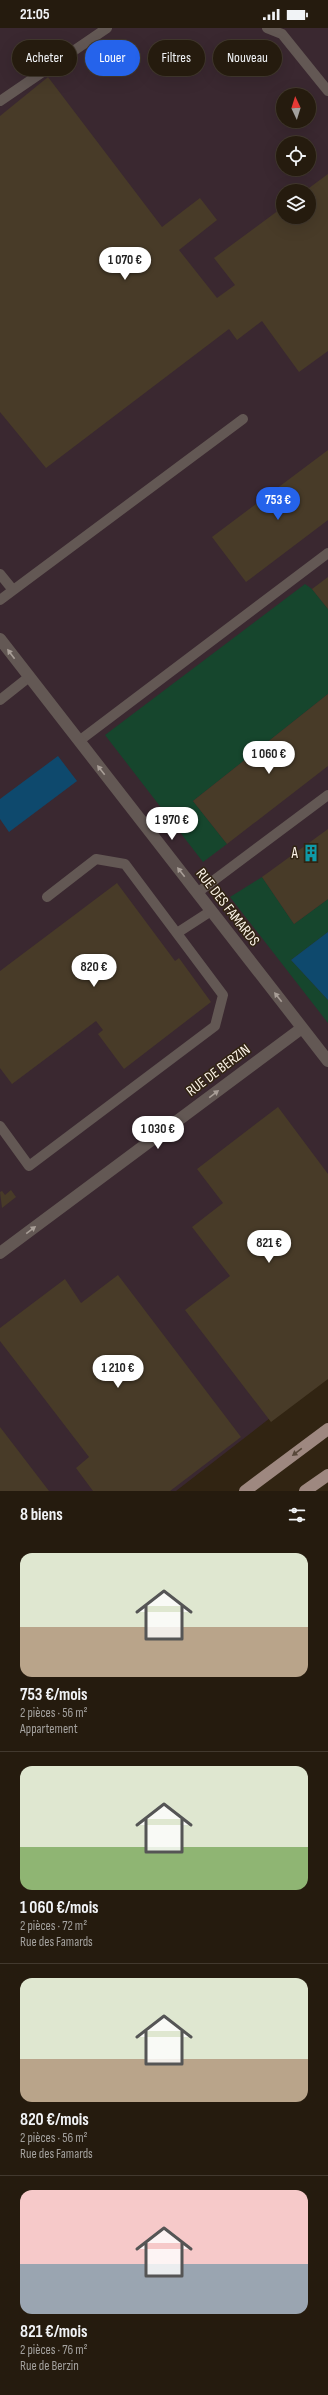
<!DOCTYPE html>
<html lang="fr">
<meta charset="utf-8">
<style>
body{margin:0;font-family:"Sofia Sans Condensed",sans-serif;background:#2d2417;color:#f1f3f6;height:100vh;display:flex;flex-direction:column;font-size:15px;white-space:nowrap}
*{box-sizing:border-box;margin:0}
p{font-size:13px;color:#a3a19e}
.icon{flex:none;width:22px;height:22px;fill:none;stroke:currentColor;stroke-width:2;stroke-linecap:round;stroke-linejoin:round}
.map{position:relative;height:1463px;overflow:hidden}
.drawer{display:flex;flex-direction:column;background:#251b0e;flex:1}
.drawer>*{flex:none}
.hud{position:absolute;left:12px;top:12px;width:304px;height:36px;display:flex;gap:8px}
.needle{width:26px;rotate:356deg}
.tools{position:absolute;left:276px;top:60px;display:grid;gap:8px}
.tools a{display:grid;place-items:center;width:40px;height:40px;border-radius:50%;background:#251b0e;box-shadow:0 4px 16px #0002,0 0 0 1px #42392e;font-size:20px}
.price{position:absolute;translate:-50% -34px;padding:0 9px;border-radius:14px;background:#fff;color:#222;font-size:13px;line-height:26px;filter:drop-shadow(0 1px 2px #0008)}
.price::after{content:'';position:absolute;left:50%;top:24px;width:12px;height:9px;margin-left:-6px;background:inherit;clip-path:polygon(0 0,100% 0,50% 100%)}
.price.on{background:#2563eb;color:#fff}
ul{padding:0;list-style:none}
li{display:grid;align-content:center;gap:8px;height:212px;padding:0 20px}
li+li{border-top:1px solid #42392e}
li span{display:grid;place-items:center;height:124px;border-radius:12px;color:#555}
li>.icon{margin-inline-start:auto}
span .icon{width:72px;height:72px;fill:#fffc;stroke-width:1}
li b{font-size:17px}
h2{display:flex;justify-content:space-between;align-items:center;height:48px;padding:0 20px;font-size:17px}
.chip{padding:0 14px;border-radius:18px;background:#251b0e;box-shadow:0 4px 16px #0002,0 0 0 1px #42392e;font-size:14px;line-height:36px}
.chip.on{background:#2563eb;color:#fff}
.status{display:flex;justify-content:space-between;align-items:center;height:28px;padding:0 20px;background:#251b0e;direction:ltr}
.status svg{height:11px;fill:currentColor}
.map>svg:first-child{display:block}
.industrial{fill:#3a2830;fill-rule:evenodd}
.green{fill:#16462d}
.water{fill:#0e496d}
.building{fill:#483b28}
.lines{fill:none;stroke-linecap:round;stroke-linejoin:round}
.service{stroke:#635854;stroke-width:10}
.minor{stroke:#635854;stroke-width:12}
.primary{stroke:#9e8880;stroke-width:12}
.oneway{fill:#a89e97}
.oneway2{fill:#574738}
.labels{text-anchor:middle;stroke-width:3;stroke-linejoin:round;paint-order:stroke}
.poi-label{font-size:15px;fill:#fcf3e8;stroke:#312412;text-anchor:end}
.street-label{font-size:15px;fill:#fcf3e8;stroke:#312412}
</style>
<div class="status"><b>21:05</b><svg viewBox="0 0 49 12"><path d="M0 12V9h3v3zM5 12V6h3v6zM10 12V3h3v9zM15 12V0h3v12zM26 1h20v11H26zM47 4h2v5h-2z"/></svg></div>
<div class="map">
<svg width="328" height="1463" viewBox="0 0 328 1463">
<rect width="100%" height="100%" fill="#312412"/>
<path class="industrial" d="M 0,0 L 328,0 L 328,1345 L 176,1463 L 0,1463 ZM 283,67 L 309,67 L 309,93 L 283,93 ZM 283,115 L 309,115 L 309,141 L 283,141 ZM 283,163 L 309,163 L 309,189 L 283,189 Z"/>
<path class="green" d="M 305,556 L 312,561 L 328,581 L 328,666 L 193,773 L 227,816 L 203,834 L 105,707 Z
M 262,849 L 294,896 L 328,871 L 328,904 L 291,932 L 328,972 L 328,995 L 230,869 Z"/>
<path class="water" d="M 58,728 L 77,753 L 9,804 L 0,791 L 0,771 Z
M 328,904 L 328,972 L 291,932 Z"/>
<path class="building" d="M 48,49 L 162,199 L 200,170 L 217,192 L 179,222 L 217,270 L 235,257 L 214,230 L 283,179 L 283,189 L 309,189 L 309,163 L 305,163 L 328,146 L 328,323 L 299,344 L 262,293 L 237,312 L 229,301 L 46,440 L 0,384 L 0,88 Z
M 328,422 L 328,492 L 246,554 L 212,509 Z
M 328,549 L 328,581 L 312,561 Z
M 328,666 L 328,738 L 227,816 L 193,773 Z
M 328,801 L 328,871 L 294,896 L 262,849 Z
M 117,855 L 175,933 L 179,930 L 211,974 L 124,1041 L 98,1006 L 103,1002 L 96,993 L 12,1056 L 0,1040 L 0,943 Z
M 278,1079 L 328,1146 L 328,1351 L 271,1394 L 185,1282 L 230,1248 L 192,1199 L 223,1175 L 197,1141 Z
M 11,1162 L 16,1169 L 2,1180 L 0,1164 L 2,1163 L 5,1167 Z
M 118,1247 L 241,1409 L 170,1463 L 93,1463 L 76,1440 L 89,1429 L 0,1313 L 0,1300 L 65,1251 L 81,1275 Z
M 0,1399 L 49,1463 L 0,1463 Z"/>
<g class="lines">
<path class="service" d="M 267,0 L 282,6 L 328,63
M 0,73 L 107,0
M 0,546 L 13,562
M 0,572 L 243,391
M 0,672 L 29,649
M 79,713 L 328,525
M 197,865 L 328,767
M 177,905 L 211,883
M 0,1098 L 29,1138 L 215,998 L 223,967 L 125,836 L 96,831 L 47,869"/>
<path class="minor" d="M 0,611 L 328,1033
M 0,1225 L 302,1000"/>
<path class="primary" d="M 245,1463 L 328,1401
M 305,1463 L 328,1447"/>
</g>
<defs><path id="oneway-solid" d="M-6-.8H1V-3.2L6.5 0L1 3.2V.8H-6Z"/></defs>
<g class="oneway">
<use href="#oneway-solid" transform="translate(11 626) rotate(-127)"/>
<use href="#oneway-solid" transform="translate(101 742) rotate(-128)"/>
<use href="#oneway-solid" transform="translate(181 844) rotate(-128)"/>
<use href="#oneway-solid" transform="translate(278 969) rotate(-128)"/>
<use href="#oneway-solid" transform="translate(214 1066) rotate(-37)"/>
<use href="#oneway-solid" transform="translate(31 1202) rotate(-37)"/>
</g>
<use class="oneway2" href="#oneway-solid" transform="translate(297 1424) rotate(143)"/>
<defs>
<g id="building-bare" transform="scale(1.38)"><path d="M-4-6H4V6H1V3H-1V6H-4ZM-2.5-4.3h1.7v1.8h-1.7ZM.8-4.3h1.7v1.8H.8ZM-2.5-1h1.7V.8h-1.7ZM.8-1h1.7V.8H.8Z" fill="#0f9aa8" stroke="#312412" stroke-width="2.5" paint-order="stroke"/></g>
</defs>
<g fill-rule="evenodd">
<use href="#building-bare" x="311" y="825"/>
</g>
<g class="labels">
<g class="poi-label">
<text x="298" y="830">A</text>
</g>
<g class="street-label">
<text transform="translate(228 879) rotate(52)" y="5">RUE DES FAMARDS</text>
<text transform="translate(218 1042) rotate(-37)" y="5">RUE DE BERZIN</text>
</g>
</g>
</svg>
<div class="tools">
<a><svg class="needle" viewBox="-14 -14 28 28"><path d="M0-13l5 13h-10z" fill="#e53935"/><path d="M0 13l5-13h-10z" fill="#a3a19e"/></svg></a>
<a><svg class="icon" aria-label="locate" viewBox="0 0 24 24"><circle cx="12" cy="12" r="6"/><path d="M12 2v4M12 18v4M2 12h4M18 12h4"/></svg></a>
<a><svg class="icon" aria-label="layers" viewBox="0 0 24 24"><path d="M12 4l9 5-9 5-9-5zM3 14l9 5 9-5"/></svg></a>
</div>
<b class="price" style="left:125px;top:253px">1 070 €</b>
<b class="price on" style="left:278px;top:493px">753 €</b>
<b class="price" style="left:269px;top:747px">1 060 €</b>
<b class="price" style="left:172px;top:813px">1 970 €</b>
<b class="price" style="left:94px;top:960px">820 €</b>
<b class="price" style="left:158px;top:1122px">1 030 €</b>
<b class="price" style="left:269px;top:1236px">821 €</b>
<b class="price" style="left:118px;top:1361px">1 210 €</b>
<div class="hud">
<a class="chip">Acheter</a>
<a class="chip on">Louer</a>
<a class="chip">Filtres</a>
<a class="chip">Nouveau</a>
</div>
</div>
<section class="drawer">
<h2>8 biens<svg class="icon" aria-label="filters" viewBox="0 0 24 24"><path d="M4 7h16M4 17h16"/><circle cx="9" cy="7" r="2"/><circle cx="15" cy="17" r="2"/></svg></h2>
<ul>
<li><span style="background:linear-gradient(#dfe7d0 60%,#b9a48a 0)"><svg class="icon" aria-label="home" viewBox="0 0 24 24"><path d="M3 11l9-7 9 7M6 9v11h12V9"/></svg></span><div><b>753 €/mois</b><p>2 pièces · 56 m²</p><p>Appartement</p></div></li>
<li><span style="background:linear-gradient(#dfe7d0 65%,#8fb573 0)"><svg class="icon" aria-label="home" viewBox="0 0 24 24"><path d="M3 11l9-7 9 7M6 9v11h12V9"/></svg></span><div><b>1 060 €/mois</b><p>2 pièces · 72 m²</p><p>Rue des Famards</p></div></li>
<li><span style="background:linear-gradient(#dfe7d0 65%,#b9a48a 0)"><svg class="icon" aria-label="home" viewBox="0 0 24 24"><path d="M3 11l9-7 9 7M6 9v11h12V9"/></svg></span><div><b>820 €/mois</b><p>2 pièces · 56 m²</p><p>Rue des Famards</p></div></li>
<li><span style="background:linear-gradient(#f6c9c9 60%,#9aa5b1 0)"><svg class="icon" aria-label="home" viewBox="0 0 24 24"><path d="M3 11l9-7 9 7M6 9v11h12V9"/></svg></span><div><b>821 €/mois</b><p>2 pièces · 76 m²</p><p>Rue de Berzin</p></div></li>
</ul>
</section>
